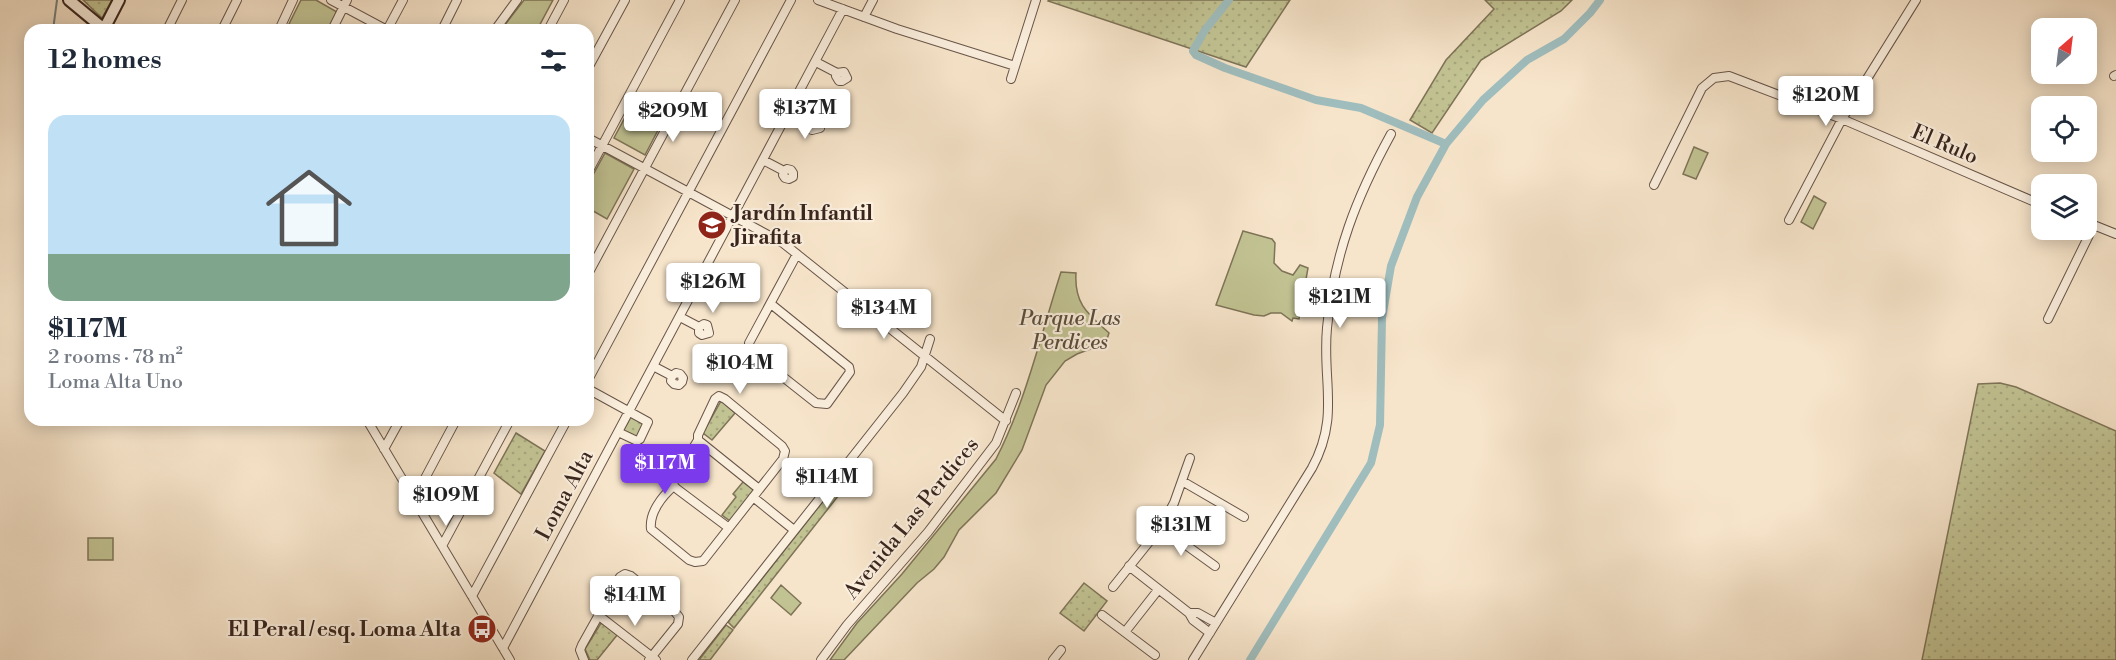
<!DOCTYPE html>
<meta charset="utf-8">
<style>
body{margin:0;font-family:"Libre Bodoni",serif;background:#f2f2f3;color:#1f2937;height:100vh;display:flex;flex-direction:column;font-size:22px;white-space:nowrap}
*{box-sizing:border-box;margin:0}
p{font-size:20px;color:#747a83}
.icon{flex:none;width:33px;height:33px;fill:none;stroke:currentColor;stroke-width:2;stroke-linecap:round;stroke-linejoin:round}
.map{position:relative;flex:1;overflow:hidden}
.details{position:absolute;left:24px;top:24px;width:570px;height:402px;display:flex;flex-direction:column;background:#fff;border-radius:18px;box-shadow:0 3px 15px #0003}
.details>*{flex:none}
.needle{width:39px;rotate:28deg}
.buttons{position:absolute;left:2031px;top:18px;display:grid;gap:12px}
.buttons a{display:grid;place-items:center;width:66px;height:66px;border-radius:12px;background:#fff;box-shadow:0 3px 15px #0003;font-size:30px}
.price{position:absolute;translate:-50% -51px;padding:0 14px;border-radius:6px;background:#fff;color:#222;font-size:20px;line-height:39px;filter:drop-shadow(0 2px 3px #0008)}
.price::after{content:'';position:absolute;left:50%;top:36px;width:18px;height:14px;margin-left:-9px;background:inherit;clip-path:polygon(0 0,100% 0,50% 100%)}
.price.on{background:#7c3aed;color:#fff}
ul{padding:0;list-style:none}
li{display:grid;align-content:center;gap:12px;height:318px;padding:0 24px}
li+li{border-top:2px solid #e0e1e3}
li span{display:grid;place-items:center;height:186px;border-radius:18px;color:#555}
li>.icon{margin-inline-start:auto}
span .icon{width:108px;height:108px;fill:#fffc;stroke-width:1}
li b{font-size:26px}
h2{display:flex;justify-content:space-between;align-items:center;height:72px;padding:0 24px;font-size:26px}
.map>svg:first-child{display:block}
.grass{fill:url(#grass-dots);stroke:#7e7458;stroke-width:1.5}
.green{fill:#c2c393;stroke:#7e7458;stroke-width:1.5}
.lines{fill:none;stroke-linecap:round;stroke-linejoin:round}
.stream{stroke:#76807d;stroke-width:2}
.canal{stroke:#9fbdbd;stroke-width:8}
.street-casing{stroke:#685549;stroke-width:10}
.secondary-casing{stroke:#39251e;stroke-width:14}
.street{stroke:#faeedd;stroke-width:8}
.secondary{stroke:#faeedd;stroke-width:10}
.labels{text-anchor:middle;stroke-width:4.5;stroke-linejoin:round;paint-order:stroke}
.street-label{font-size:21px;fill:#39251e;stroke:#faeedd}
.poi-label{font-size:21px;font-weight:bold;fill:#39251e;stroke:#faeedd;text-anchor:start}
.park-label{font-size:21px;font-style:italic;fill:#5b4c3b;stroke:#faeedd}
</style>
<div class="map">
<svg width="2116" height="660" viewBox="0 0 2116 660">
<defs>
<pattern id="grass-dots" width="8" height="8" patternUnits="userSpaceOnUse" patternTransform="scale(1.5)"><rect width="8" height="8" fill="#c2c393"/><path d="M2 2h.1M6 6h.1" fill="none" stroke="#a7a77e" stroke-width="1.8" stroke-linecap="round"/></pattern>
</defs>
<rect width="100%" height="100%" fill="#f7e5cb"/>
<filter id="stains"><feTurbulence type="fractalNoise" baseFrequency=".00333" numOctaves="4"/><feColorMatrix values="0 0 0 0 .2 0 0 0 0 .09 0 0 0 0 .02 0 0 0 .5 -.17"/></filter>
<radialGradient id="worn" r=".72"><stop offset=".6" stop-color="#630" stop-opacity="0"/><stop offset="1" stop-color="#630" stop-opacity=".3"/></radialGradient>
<path class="grass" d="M 83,0 L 112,0 L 102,18 Z
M 1049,0 L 1290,0 L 1246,67 L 1048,1 Z
M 1485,0 L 1572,0 L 1561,11 L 1481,60 L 1432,133 L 1410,120 L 1446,60 L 1494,9 Z
M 2000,383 L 2016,387 L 2116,431 L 2116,660 L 1922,660 L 1978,384 Z
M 721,401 L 735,413 L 712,440 L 703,433 Z
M 632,415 L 646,423 L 636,440 L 622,433 Z
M 516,433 L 545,451 L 521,494 L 494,473 Z
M 854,462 L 861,467 L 734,628 L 728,622 Z
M 743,482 L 754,490 L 730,521 L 722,515 L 736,497 L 733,494 Z
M 1084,583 L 1107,601 L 1084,631 L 1060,613 Z
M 601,623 L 618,634 L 597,660 L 590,660 L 585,649 Z
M 726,625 L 733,630 L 710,660 L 699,660 Z"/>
<path class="green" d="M 301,0 L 316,0 L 337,12 L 328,30 L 301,30 L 289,24 Z
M 524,0 L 553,0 L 537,30 L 501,30 Z
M 638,93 L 669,109 L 645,155 L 614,138 Z
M 1694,147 L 1708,153 L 1696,179 L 1683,174 Z
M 605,153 L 634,169 L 607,219 L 588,208 L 588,184 Z
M 1814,196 L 1826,203 L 1813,229 L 1801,222 Z
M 1243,231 L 1272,239 L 1275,243 L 1274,263 L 1282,271 L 1293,275 L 1300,265 L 1308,268 L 1299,319 L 1293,318 L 1292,321 L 1281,313 L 1271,313 L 1264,316 L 1254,315 L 1216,305 Z
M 1061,272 L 1076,273 C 1074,304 1088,314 1109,333 L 1107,339 L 1101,345 L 1077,354 L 1065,361 L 1046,385 L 1022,450 L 996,493 L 959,530 L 944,557 L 934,569 L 917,583 L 844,660 L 830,660 L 857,623 L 902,574 L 996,459 C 1026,401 1041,334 1061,272 Z
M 88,538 L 113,538 L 113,560 L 88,560 Z
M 781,585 L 801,603 L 791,615 L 771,598 Z"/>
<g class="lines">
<path class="stream" d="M 53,30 L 57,0"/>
<path class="canal" d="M 1229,0 L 1205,30 L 1193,51 L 1196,55 L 1225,68 L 1316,100 L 1361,108 L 1446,144
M 1250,660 L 1371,463 L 1380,425 L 1382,318 L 1391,266 L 1417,197 L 1446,144 L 1483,100 L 1527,60 L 1564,39 L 1590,13 L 1600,0"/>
<g class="street-casing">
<path id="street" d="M 331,0 L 387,30
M 818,0 L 897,29 L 1015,66
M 864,17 L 873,0
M 167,30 L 182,0
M 222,30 L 237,0
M 279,30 L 293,0
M 332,30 L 347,0
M 387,30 L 403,0
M 442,30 L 457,0
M 495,30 L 517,0
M 548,30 L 564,0
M 816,62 L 837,73 L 844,72 L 847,78 L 842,81 L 839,81 L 836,76 L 837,73
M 588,68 L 625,0
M 2114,76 L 2116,75
M 1011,79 L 1036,0
M 789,111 L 811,122 L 818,121 L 820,128 L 812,130 L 811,122
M 588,138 L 783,243 L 1006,421
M 763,160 L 784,171 L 787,169 L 791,170 L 793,173 L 793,177 L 789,179 L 785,178 L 783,175 L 784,171
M 588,172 L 680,0
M 1654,185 L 1702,88 L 1714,78 L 1729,76 L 1842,119 L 2042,205
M 1789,220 L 1842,119 L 1916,0
M 2086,222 L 2116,234
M 706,267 L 727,279 L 734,276 L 736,279 L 736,285 L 731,287 L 727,286 L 727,279
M 588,274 L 735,0
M 771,304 L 849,367 L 850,372 L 827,404 L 816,403 L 749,350 L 749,343 L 797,254
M 680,317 L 699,327 L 704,324 L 707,325 L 709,333 L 702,335 L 699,333 L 699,327
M 2048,319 L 2094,225
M 653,366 L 672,376 L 676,373 L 680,374 L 683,378 L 682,382 L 679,385 L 674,384 L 671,381 L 672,376
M 588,380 L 791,0
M 588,389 L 648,422 L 640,439 L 637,441 L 618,432
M 367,420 L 510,660
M 698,440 L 759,489
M 384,449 L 400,420
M 1182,481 L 1244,517
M 674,486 C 662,496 649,513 651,529 L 689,560 L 695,562 L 703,561 L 783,459 L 785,451 L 782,446 L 725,399 L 719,396 L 715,399 L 698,435 L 698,440 L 673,481 L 674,486 L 677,489 L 729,528
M 753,497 L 794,530
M 414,499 L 456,420
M 1161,527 L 1215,566
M 442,546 L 510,420
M 1129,566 L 1189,613 L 1193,620 L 1210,633
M 1113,587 L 1161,527 L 1174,503 L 1190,458
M 472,596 L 567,420
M 1189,613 L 1198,613 L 1216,623
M 598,615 L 656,660
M 1102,615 L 1155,655
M 1125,632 L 1158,590
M 503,648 L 843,9
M 584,660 L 580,650 L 582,645 L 620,577 L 625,574 L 631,576 L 675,612 L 679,617 L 678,624 L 649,660
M 692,660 L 903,393 L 921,367 L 930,339
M 821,660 L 847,625 L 928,532 L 996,443 L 1016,393
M 1053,660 L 1061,650
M 1193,660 L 1312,468 C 1340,417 1322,381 1327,328 C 1334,254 1356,198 1391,134"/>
</g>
<g class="secondary-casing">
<path id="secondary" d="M 69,0 L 104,29 L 119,0"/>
</g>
<use href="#street" class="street"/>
<use href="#secondary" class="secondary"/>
</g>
<defs>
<g id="school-disc" transform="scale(1.5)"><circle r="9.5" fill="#8f2418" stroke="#faeedd"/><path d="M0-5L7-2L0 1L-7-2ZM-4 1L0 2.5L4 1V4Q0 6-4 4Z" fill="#fff"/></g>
<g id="bus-disc" transform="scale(1.5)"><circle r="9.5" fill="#8f2418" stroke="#faeedd"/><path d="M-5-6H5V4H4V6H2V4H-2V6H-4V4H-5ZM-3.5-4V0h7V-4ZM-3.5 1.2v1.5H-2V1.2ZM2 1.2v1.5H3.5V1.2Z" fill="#fff"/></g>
</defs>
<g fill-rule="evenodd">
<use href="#school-disc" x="712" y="225"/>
<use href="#bus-disc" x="482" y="629"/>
</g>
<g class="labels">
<g class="street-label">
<text transform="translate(1945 144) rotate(23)" y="7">El Rulo</text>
<text transform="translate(564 495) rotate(-62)" y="7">Loma Alta</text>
<text transform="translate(911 518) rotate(-51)" y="7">Avenida Las Perdices</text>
</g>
<g class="poi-label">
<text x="733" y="220">Jardín Infantil<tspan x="733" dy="24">Jirafita</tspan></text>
<text x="461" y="636" text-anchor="end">El Peral / esq. Loma Alta</text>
</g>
<g class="park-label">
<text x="1070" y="325">Parque Las<tspan x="1070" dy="24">Perdices</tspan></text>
</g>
</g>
<rect width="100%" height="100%" filter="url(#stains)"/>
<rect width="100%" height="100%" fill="url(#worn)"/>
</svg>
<div class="buttons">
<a><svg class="needle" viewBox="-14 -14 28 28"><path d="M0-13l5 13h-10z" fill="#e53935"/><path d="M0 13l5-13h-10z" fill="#747a83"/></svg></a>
<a><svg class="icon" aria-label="locate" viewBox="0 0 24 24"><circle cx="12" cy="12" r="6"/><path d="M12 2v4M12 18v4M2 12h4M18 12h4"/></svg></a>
<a><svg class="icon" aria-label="layers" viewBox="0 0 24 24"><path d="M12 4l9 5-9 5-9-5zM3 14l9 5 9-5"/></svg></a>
</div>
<b class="price" style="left:1826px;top:127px">$120M</b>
<b class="price" style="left:805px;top:140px">$137M</b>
<b class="price" style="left:673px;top:143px">$209M</b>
<b class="price" style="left:713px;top:314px">$126M</b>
<b class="price" style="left:1340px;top:329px">$121M</b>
<b class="price" style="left:884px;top:340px">$134M</b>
<b class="price" style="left:740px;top:395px">$104M</b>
<b class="price on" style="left:665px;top:495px">$117M</b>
<b class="price" style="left:827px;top:509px">$114M</b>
<b class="price" style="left:446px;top:527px">$109M</b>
<b class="price" style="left:1181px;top:557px">$131M</b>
<b class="price" style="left:635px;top:627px">$141M</b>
<section class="details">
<h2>12 homes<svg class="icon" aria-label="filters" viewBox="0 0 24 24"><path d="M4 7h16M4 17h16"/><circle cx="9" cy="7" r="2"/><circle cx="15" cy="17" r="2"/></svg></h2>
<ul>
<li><span style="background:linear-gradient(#bfe0f5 75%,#7fa58c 0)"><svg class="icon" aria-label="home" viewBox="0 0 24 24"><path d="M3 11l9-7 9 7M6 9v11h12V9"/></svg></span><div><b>$117M</b><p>2 rooms · 78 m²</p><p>Loma Alta Uno</p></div></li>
</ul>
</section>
</div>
